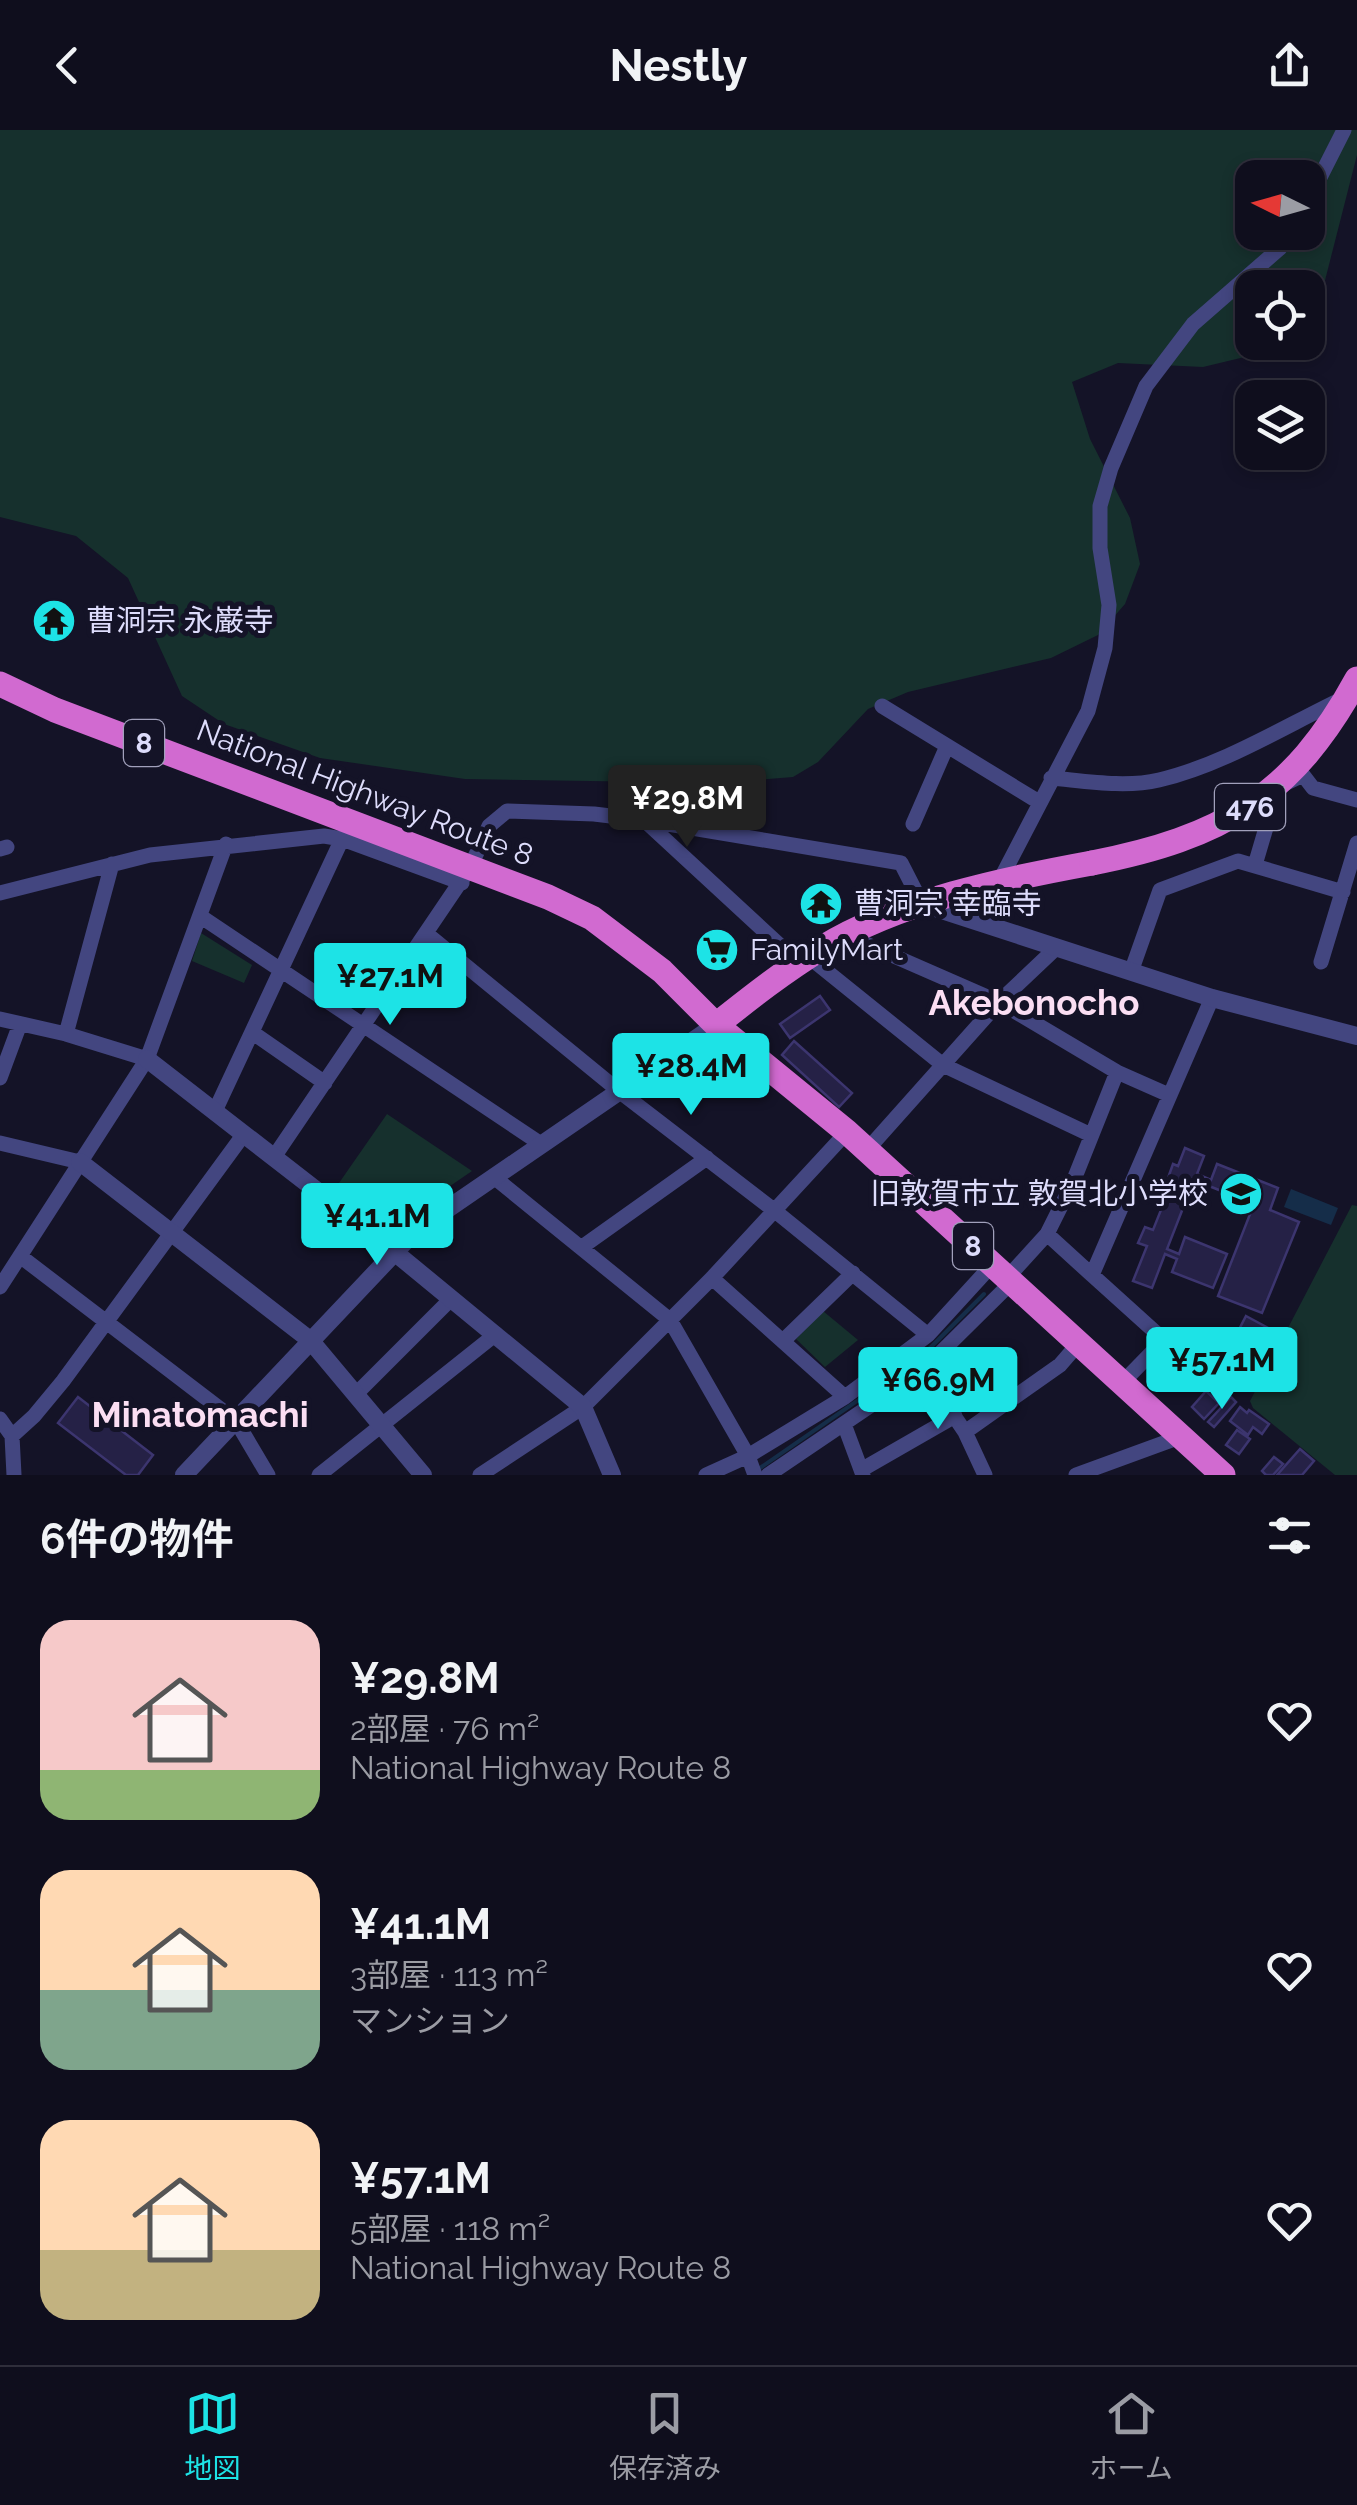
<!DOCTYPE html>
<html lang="ja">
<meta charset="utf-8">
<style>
body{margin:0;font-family:Raleway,"Noto Sans JP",sans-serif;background:#1d1c2a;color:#f1f3f6;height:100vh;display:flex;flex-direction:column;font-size:38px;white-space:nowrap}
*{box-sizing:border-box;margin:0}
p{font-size:32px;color:#9b9ca4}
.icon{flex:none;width:55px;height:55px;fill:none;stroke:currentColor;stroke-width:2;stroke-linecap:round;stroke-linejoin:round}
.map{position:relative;height:1345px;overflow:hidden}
.side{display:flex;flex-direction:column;background:#0f0e1d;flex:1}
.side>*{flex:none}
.needle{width:65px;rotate:275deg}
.buttons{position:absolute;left:1235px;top:30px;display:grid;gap:20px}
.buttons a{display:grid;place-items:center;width:90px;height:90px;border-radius:20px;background:#0f0e1d;box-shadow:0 5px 15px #0003,0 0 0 2px #2f2e3b;font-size:50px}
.price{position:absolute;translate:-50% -85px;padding:0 22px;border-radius:10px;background:#1de3e6;color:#111;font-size:32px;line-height:65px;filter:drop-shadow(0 2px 5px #0008)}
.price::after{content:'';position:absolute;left:50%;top:60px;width:30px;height:22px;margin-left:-15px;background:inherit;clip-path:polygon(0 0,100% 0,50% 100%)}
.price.on{background:#222;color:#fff}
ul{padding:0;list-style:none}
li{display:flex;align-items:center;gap:30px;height:250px;padding:0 40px}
li span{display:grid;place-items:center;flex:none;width:280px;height:200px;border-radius:30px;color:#555}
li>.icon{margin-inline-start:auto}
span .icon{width:120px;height:120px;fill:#fffc;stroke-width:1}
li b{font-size:42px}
h2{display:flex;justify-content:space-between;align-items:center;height:120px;padding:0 40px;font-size:42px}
header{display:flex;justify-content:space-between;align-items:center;height:130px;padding:0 40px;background:#0f0e1d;font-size:45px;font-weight:700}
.tab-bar{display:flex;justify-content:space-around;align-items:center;height:140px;border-top:2px solid #2f2e3b;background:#0f0e1d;font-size:28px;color:#9b9ca4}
.tab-bar a{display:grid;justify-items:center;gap:5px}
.tab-bar .on{color:#1de3e6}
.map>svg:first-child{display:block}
.green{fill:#16302d;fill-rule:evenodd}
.water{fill:#152d49}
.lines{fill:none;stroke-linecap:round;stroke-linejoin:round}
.stream{stroke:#152d49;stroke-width:4}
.building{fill:#252146;stroke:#3c356f;stroke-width:2.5}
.minor{stroke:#434680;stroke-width:15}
.tertiary{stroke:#434680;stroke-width:18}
.trunk{stroke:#d16ad0;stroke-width:25}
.trunk-bridge{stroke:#d16ad0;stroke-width:25}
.labels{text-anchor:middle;stroke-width:10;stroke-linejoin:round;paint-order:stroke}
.shield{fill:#141327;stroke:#a1a0bb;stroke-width:2.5}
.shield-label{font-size:28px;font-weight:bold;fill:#dddcfb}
.poi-label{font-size:30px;fill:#dddcfb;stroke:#141327;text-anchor:start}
.street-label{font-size:30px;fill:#dddcfb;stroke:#141327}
.quarter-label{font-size:35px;font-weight:bold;fill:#fbdef3;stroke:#141327}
</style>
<header><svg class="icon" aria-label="back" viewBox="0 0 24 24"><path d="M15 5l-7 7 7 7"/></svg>Nestly<svg class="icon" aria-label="share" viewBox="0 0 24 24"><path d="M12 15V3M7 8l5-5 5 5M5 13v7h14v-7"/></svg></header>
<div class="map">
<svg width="1357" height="1345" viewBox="0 0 1357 1345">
<rect width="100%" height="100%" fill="#141327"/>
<path class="green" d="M 0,0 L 1357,0 L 1357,25 L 1320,170 L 1308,184 L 1308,158 L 1252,158 L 1252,212 L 1275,213 L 1253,225 L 1203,237 L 1118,233 L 1072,252 L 1090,309 L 1130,388 L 1140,434 L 1125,474 L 1098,505 L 1051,528 L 908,562 L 868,579 L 818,632 L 793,647 L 720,653 L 465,649 L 320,628 L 224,594 L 182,566 L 128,448 L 76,406 L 0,387 ZM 1252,48 L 1308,48 L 1308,102 L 1252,102 Z
M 201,803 L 252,835 L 244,853 L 192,831 Z
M 387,984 L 472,1041 L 402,1089 L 383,1089 L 339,1053 Z
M 1352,1075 L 1357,1076 L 1357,1345 L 1335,1345 L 1253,1278 L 1250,1271 Z
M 823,1181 L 858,1210 L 825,1237 L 796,1209 Z"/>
<path class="water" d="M 1291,1059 L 1338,1078 L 1331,1095 L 1284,1077 Z"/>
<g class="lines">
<path class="stream" d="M 760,1338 L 922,1226 L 984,1164"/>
</g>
<path class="building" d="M 820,866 L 830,880 L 790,908 L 780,894 Z
M 794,911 L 852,963 L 839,977 L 782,925 Z
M 1185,1018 L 1204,1026 L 1197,1044 L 1211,1050 L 1217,1034 L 1278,1058 L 1270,1080 L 1299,1092 L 1262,1183 L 1218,1166 L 1254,1074 L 1194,1050 L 1167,1119 L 1179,1124 L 1185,1107 L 1227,1124 L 1213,1158 L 1172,1142 L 1177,1129 L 1165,1124 L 1152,1158 L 1133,1151 L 1147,1116 L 1138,1113 L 1145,1097 L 1153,1100 L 1173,1050 L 1168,1048 L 1173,1034 L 1178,1036 Z
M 1246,1186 L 1270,1199 L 1242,1252 L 1218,1240 Z
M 1206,1261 L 1219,1273 L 1204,1289 L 1192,1277 Z
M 78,1267 L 153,1325 L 138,1345 L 126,1345 L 58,1293 Z
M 1231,1267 L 1236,1272 L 1214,1297 L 1208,1292 Z
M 1240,1277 L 1247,1283 L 1249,1280 L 1269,1294 L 1262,1304 L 1253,1297 L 1248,1305 L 1230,1291 Z
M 1237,1300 L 1250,1309 L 1239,1324 L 1226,1315 Z
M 1300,1319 L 1314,1331 L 1302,1345 L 1277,1345 Z
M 1274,1327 L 1283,1334 L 1273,1345 L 1266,1345 L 1262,1341 Z"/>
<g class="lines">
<path class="minor" d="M 1308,71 L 1344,0
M 882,576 L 1039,672
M 1051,648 C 1085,651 1125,658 1159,650 C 1223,635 1285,596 1344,568
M 644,690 L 799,833
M 913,694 L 947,616
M 0,719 L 7,717
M 474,729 L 489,696 L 507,681 L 594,684 L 644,690 L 901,733 L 922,774
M 1255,735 L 1278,657 L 1303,645 L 1313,658 L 1357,670
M 1000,750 L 1088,581 L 1105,518 L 1109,475 L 1100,418 L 1100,376 L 1111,338 L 1146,256 L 1193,194 L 1280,118 L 1291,102
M 0,763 L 150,725 L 324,706 L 342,709 L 462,753
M 200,786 L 541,1014
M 427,804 L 619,961 L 775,1081 L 928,1205
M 848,806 L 999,872 L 1117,942 L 1169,965
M 809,827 L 943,935 L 1091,1005
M 1321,832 L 1357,713
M 1131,842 L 1160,760 L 1238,731 L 1343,762
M 0,889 L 66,904 L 147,929
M 253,903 L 325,953
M 66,904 L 112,734
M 0,948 L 20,894
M 215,981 L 342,709
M 0,1013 L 80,1032
M 867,1020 L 999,872 L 1055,819
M 274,1027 L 465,745
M 495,1048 L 670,1190 L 748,1326 L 755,1345
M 1047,1104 L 1092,1145 L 1212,868
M 582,1117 L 707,1028
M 20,1126 L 236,1291 L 268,1345
M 1092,1145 L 1164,1210 L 1122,1253
M 712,1148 L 845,1267
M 1007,1148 L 1047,1104 L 1073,1052 L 1117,942
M 0,1157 L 147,929 L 226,714
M 784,1210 L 853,1143
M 923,1240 L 965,1302 L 985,1345
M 356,1264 L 451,1169
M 0,1289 L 12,1306 L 14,1345
M 844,1294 L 863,1345
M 965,1302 L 1060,1235 L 1079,1213
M 12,1306 L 34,1286 L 63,1251 L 244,1004
M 861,1340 L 955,1286
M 319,1345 L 496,1204
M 480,1345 L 583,1277 L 712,1148 L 847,1002
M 706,1345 L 748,1326 L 845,1267 L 928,1205 L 992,1135
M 768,1345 L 923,1240 L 1012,1152
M 1076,1345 L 1180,1307"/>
<path class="tertiary" d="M 923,774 L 1212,868 L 1357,906
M 147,929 L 370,1102 L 583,1277 L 612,1345
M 80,1032 L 310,1210 L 423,1345
M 184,1345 L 414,1102 L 716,895"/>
<path class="trunk" d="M 0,554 L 55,580 L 548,767 L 592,788 L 662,841 L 716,895 L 847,1002 L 1223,1345
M 716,895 C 750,868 784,841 822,818 C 899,771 1004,749 1092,733"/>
<path class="trunk-bridge" d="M 1092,733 C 1221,708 1293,667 1357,549"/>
</g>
<defs>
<g id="temple-disc" transform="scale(2.25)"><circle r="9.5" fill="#1de3e6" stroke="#141327"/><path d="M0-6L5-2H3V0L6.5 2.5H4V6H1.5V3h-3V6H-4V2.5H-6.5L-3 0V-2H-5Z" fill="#111"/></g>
<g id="supermarket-disc" transform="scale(2.25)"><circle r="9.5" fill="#1de3e6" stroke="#141327"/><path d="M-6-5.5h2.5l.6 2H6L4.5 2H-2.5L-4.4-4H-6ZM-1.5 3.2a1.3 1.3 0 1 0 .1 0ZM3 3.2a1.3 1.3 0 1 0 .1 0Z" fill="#111"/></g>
<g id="school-disc" transform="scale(2.25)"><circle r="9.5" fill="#1de3e6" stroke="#141327"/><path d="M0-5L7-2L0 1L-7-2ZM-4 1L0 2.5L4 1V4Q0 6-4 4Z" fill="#111"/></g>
</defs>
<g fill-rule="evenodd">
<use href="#temple-disc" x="54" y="491"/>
<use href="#temple-disc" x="821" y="774"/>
<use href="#supermarket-disc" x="717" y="820"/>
<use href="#school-disc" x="1241" y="1064"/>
</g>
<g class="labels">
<g class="shield">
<rect x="124" y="590" width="40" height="46" rx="8"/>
<rect x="1215" y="654" width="70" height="46" rx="8"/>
<rect x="953" y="1093" width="40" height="46" rx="8"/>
</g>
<g class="shield-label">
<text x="144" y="623">8</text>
<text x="1250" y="687">476</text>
<text x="973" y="1126">8</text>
</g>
<g class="poi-label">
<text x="86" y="501">曹洞宗 永巌寺</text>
<text x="854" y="784">曹洞宗 幸臨寺</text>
<text x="750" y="830">FamilyMart</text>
<text x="1208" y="1074" text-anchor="end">旧敦賀市立 敦賀北小学校</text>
</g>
<g class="street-label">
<text transform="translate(365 663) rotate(21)" y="10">National Highway Route 8</text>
</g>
<g class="quarter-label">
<text x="1034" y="885">Akebonocho</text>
<text x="200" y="1297">Minatomachi</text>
</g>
</g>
</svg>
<div class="buttons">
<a><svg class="needle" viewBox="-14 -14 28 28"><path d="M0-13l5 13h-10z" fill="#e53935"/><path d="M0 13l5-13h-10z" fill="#9b9ca4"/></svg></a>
<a><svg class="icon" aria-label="locate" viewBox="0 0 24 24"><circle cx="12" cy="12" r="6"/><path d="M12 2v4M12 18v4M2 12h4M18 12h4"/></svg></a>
<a><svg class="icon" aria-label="layers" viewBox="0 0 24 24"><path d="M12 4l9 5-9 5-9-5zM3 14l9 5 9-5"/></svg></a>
</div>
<b class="price on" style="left:687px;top:720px">¥29.8M</b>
<b class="price" style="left:390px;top:898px">¥27.1M</b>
<b class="price" style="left:691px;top:988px">¥28.4M</b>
<b class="price" style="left:377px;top:1138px">¥41.1M</b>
<b class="price" style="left:1222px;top:1282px">¥57.1M</b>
<b class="price" style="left:938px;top:1302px">¥66.9M</b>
</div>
<section class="side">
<h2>6件の物件<svg class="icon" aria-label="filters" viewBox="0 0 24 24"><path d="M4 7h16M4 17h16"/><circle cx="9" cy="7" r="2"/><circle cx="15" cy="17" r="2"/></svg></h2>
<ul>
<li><span style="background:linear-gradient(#f6c9c9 75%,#8fb573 0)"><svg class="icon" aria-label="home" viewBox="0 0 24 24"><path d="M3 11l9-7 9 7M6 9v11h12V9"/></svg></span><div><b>¥29.8M</b><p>2部屋 · 76 m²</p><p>National Highway Route 8</p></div><svg class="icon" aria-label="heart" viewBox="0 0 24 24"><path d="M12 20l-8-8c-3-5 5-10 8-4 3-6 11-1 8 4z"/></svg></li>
<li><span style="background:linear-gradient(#ffd9b3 60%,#7fa58c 0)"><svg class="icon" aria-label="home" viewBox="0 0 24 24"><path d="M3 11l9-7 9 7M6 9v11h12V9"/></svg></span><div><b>¥41.1M</b><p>3部屋 · 113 m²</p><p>マンション</p></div><svg class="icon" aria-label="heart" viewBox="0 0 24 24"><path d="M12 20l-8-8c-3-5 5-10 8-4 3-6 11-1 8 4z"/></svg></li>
<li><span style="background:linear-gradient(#ffd9b3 65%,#c2b280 0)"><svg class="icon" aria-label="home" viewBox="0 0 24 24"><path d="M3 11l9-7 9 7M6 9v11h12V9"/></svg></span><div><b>¥57.1M</b><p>5部屋 · 118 m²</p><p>National Highway Route 8</p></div><svg class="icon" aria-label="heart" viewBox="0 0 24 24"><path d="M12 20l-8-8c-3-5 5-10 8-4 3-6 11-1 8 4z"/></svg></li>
</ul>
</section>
<nav class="tab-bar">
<a class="on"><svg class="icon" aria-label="map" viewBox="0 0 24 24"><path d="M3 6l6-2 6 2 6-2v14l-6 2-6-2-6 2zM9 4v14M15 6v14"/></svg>地図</a>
<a><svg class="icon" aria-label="saved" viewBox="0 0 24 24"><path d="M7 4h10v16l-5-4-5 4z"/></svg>保存済み</a>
<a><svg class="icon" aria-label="home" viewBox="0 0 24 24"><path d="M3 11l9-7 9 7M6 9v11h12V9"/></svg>ホーム</a>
</nav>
